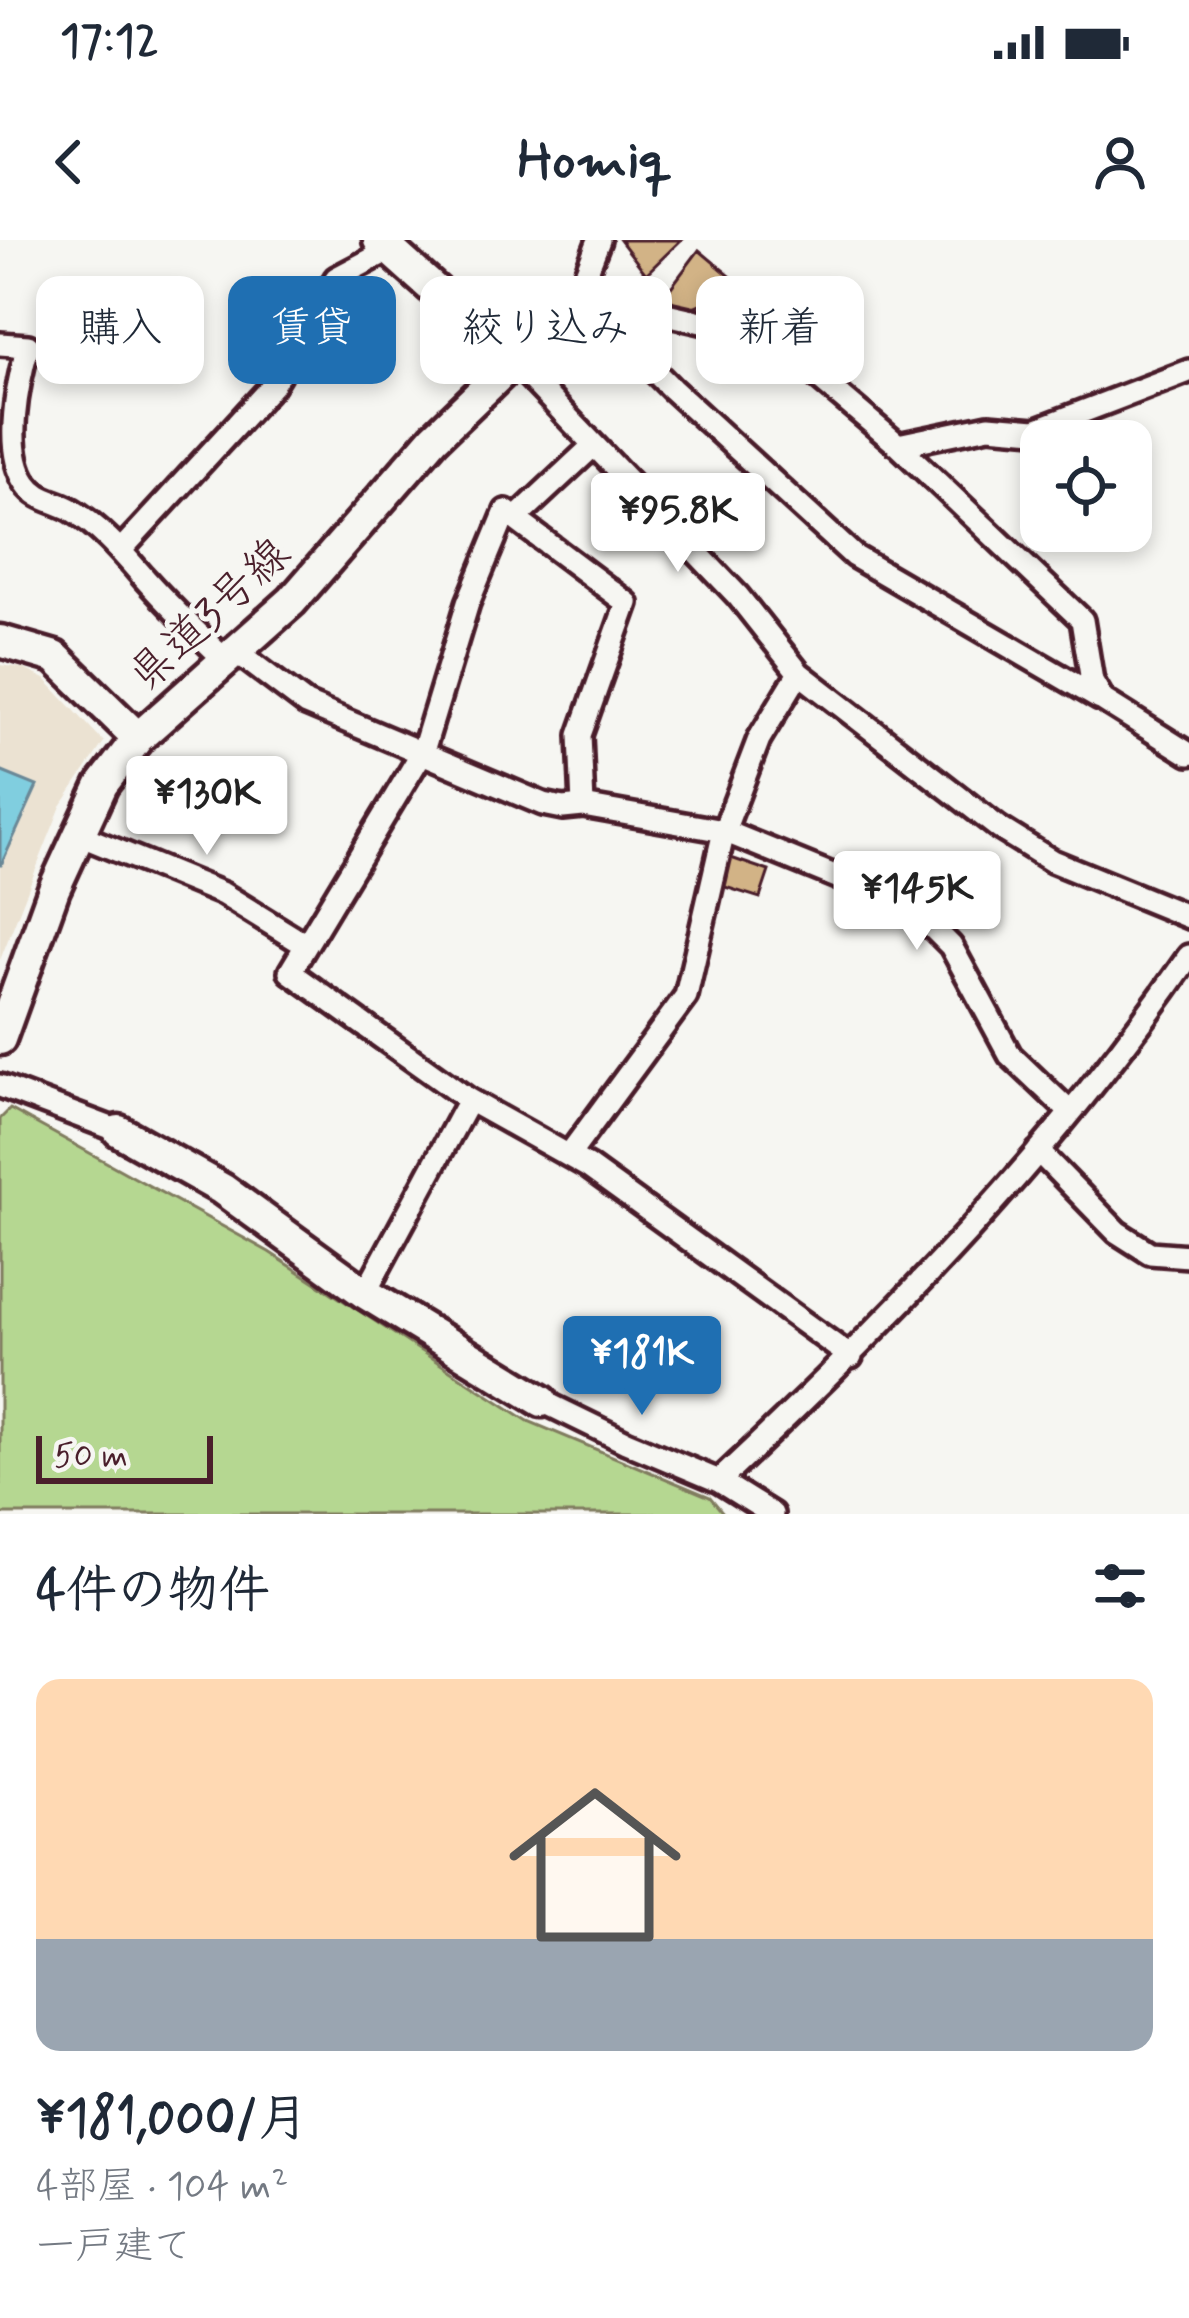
<!DOCTYPE html>
<html lang="ja">
<meta charset="utf-8">
<style>
body{margin:0;font-family:Mynerve,"Klee One",sans-serif;background:#f2f2f3;color:#1f2937;height:100vh;display:flex;flex-direction:column;font-size:45px;white-space:nowrap}
*{box-sizing:border-box;margin:0}
p{font-size:39px;color:#747a83}
.icon{flex:none;width:66px;height:66px;fill:none;stroke:currentColor;stroke-width:2;stroke-linecap:round;stroke-linejoin:round}
.map{position:relative;height:1274px;overflow:hidden}
.sheet{display:flex;flex-direction:column;background:#fff;flex:1}
.sheet>*{flex:none}
.guide{position:absolute;left:36px;top:36px;width:1119px;height:108px;display:flex;gap:24px}
.tools{position:absolute;left:1020px;top:180px;display:grid;gap:24px}
.tools a{display:grid;place-items:center;width:132px;height:132px;border-radius:24px;background:#fff;box-shadow:0 6px 18px #0003;font-size:60px}
.scale{position:absolute;left:36px;bottom:30px;width:177px;box-sizing:border-box;padding-left:12px;border:6px solid #4a1f2b;border-top:0;font-size:33px;line-height:42px;white-space:nowrap;color:#4a1f2b;-webkit-text-stroke:9px #f6f6f2;paint-order:stroke}
.price{position:absolute;translate:-50% -102px;padding:0 27px;border-radius:12px;background:#fff;color:#222;font-size:39px;line-height:78px;filter:drop-shadow(0 3px 6px #0008)}
.price::after{content:'';position:absolute;left:50%;top:72px;width:36px;height:27px;margin-left:-18px;background:inherit;clip-path:polygon(0 0,100% 0,50% 100%)}
.price.current{background:#1f6fb2;color:#fff}
ul{padding:0;list-style:none}
li{display:grid;align-content:center;gap:24px;height:636px;padding:0 36px}
li+li{border-top:3px solid #e0e1e3}
li span{display:grid;place-items:center;height:372px;border-radius:24px;color:#555}
li>.icon{margin-inline-start:auto}
span .icon{width:216px;height:216px;fill:#fffc;stroke-width:1}
li b{font-size:51px}
h2{display:flex;justify-content:space-between;align-items:center;height:144px;padding:0 36px;font-size:51px}
.tag{padding:0 42px;border-radius:24px;background:#fff;box-shadow:0 6px 18px #0003;font-size:42px;line-height:108px}
.tag.current{background:#1f6fb2;color:#fff}
.status{display:flex;justify-content:space-between;align-items:center;height:84px;padding:0 60px;background:#fff;direction:ltr}
.status svg{height:33px;fill:currentColor}
header{display:flex;justify-content:space-between;align-items:center;height:156px;padding:0 36px;background:#fff;font-size:54px;font-weight:800}
.map>svg:first-child{display:block}
.built{fill:#ebe2d2}
.green{fill:#b5d791;stroke:#807b5e;stroke-width:3}
.water{fill:#80cedf;stroke:#6a8897;stroke-width:3}
.building{fill:#d2b386;stroke:#4a1f2b;stroke-width:3}
.lines{fill:none;stroke-linecap:round;stroke-linejoin:round}
.street-casing{stroke:#4a1f2b;stroke-width:30}
.secondary-casing{stroke:#4a1f2b;stroke-width:39}
.street{stroke:#f6f6f2;stroke-width:21}
.secondary{stroke:#f6f6f2;stroke-width:30}
.labels{text-anchor:middle;stroke-width:10;stroke-linejoin:round;paint-order:stroke}
.street-label{font-size:45px;fill:#4a1f2b;stroke:#f6f6f2}
</style>
<div class="status"><b>17:12</b><svg viewBox="0 0 49 12"><path d="M0 12V9h3v3zM5 12V6h3v6zM10 12V3h3v9zM15 12V0h3v12zM26 1h20v11H26zM47 4h2v5h-2z"/></svg></div>
<header><svg class="icon" aria-label="back" viewBox="0 0 24 24"><path d="M15 5l-7 7 7 7"/></svg>Homiq<svg class="icon" aria-label="person" viewBox="0 0 24 24"><circle cx="12" cy="8" r="4"/><path d="M4 21q1-7 8-7t8 7"/></svg></header>
<div class="map">
<svg width="1189" height="1274" viewBox="0 0 1189 1274">
<rect width="100%" height="100%" fill="#f6f6f2"/>
<filter id="ink" filterUnits="userSpaceOnUse"><feTurbulence type="fractalNoise" baseFrequency=".00833" numOctaves="2"/><feDisplacementMap in="SourceGraphic" scale="24" xChannelSelector="R" yChannelSelector="G"/><feConvolveMatrix kernelMatrix="1 2 1 2 8 2 1 2 1" color-interpolation-filters="sRGB"/></filter>
<g filter="url(#ink)">
<path class="built" d="M 0,425 L 22,428 L 45,439 L 104,502 L 61,566 L 0,720 Z"/>
<path class="green" d="M 10,869 L 269,1012 L 528,1181 L 710,1257 L 724,1274 L 0,1274 L 0,879 Z"/>
<path class="water" d="M 0,531 L 37,546 L 1,625 L 0,625 Z"/>
<path class="building" d="M 620,0 L 681,0 L 646,34 Z
M 699,10 L 736,41 L 726,52 L 718,45 L 705,62 L 691,68 L 673,62 L 666,54 Z
M 731,618 L 769,631 L 760,658 L 722,646 Z"/>
<g class="lines">
<g class="street-casing">
<path id="street" d="M 599,0 L 578,54 L 514,121 L 738,356 L 799,433 L 999,588 L 1052,621 L 1189,677
M 578,54 L 772,98 L 898,205 L 1082,380 L 1092,441 L 1103,460 L 1189,514
M 578,54 L 672,149 L 854,316 L 1100,459
M 0,104 L 28,106 C 18,142 3,209 26,243 C 38,261 55,260 72,270 C 102,288 124,315 146,340 C 171,368 198,394 225,420
M 594,205 L 515,279 L 506,271 L 468,363 L 423,511 L 290,732 L 469,860 L 587,926 L 851,1117
M 898,205 L 989,186 L 1035,190 L 1189,131
M 515,279 L 627,363 L 580,495 L 583,566
M 121,310 L 272,146 L 336,38 L 391,9 L 396,1
M 237,412 L 306,464 L 543,564 L 563,568 L 583,566 L 724,591 L 886,657 L 931,686 L 951,706 L 1010,815 L 1070,872
M 77,594 L 223,654 L 304,704
M 0,846 L 119,891
M 1038,911 L 1117,992 L 1150,1013 L 1189,1016
M 569,915 L 686,756 L 724,591 L 759,499 L 799,433
M 365,1053 L 469,860
M 542,1161 L 626,1202 L 719,1241 L 772,1274
M 719,1241 C 890,1081 1056,909 1189,716"/>
</g>
<g class="secondary-casing">
<path id="secondary" d="M 0,401 L 55,417 L 138,498
M 0,799 L 54,649 L 102,545 L 138,498 L 292,361 L 434,198 L 514,121 L 379,0
M 119,891 L 222,949 L 365,1053 L 542,1161"/>
</g>
<use href="#street" class="street"/>
<use href="#secondary" class="secondary"/>
</g>
</g>
<g class="labels">
<g class="street-label">
<text transform="translate(208 373) rotate(-43)" y="16">県道3号線</text>
</g>
</g>
</svg>
<div class="tools">
<a><svg class="icon" aria-label="locate" viewBox="0 0 24 24"><circle cx="12" cy="12" r="6"/><path d="M12 2v4M12 18v4M2 12h4M18 12h4"/></svg></a>
</div>
<div class="scale">50 m</div>
<b class="price" style="left:678px;top:335px">¥95.8K</b>
<b class="price" style="left:207px;top:618px">¥130K</b>
<b class="price" style="left:917px;top:713px">¥145K</b>
<b class="price current" style="left:642px;top:1178px">¥181K</b>
<div class="guide">
<a class="tag">購入</a>
<a class="tag current">賃貸</a>
<a class="tag">絞り込み</a>
<a class="tag">新着</a>
</div>
</div>
<section class="sheet">
<h2>4件の物件<svg class="icon" aria-label="filters" viewBox="0 0 24 24"><path d="M4 7h16M4 17h16"/><circle cx="9" cy="7" r="2"/><circle cx="15" cy="17" r="2"/></svg></h2>
<ul>
<li><span style="background:linear-gradient(#ffd9b3 70%,#9aa5b1 0)"><svg class="icon" aria-label="home" viewBox="0 0 24 24"><path d="M3 11l9-7 9 7M6 9v11h12V9"/></svg></span><div><b>¥181,000/月</b><p>4部屋 · 104 m²</p><p>一戸建て</p></div></li>
</ul>
</section>
